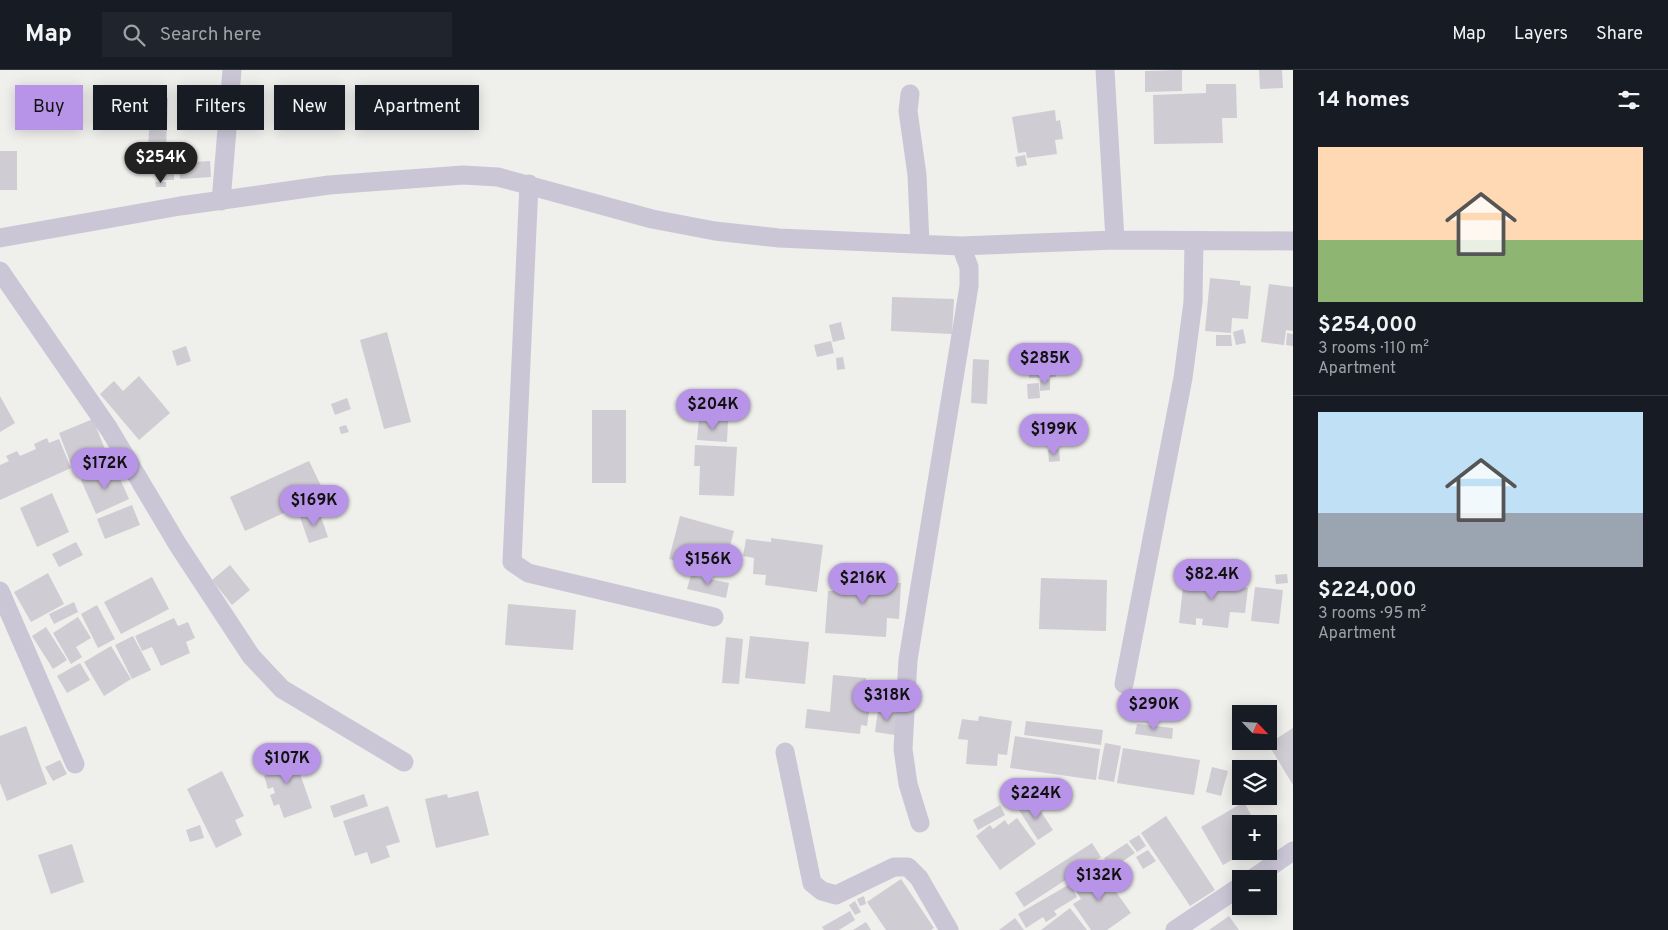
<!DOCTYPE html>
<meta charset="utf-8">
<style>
body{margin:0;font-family:Overpass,sans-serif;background:#20242c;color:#f1f3f6;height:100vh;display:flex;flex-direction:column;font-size:19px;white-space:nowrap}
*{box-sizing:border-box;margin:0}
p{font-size:16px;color:#9ea1a6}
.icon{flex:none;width:28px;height:28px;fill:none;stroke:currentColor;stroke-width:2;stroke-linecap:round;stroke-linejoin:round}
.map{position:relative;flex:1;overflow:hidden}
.side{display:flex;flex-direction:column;background:#171b24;width:375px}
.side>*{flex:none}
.top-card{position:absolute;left:15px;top:15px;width:475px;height:45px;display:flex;gap:10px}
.needle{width:32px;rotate:115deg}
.controls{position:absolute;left:1232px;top:635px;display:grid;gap:10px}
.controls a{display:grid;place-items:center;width:45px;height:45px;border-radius:0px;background:#171b24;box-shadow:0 2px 12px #0003;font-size:25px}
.price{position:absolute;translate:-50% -42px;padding:0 11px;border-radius:18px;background:#b794e7;color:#111;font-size:16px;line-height:32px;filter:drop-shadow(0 1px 2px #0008)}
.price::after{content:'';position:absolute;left:50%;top:30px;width:15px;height:11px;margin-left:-8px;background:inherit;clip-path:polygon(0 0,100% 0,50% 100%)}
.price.active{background:#222;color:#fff}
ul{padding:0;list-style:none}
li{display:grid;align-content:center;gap:10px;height:265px;padding:0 25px}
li+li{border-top:1px solid #363941}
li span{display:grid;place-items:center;height:155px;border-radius:0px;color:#555}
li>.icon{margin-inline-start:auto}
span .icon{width:90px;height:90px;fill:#fffc;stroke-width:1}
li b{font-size:21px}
h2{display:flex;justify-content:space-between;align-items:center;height:60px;padding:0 25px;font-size:21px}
.chip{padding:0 18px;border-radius:0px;background:#171b24;box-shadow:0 2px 12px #0003;font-size:18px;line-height:45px}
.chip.active{background:#b794e7;color:#111}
header{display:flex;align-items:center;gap:30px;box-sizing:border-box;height:70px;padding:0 25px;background:#171b24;border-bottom:1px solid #363941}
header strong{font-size:24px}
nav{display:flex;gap:28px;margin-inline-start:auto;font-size:18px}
.search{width:350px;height:45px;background:#20242c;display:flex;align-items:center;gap:12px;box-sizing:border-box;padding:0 18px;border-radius:0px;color:#9ea1a6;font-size:19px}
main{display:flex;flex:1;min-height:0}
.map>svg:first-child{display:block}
.building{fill:#d0ccd3}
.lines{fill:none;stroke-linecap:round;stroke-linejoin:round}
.street{stroke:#cbc6d6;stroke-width:19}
</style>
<header>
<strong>Map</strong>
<div class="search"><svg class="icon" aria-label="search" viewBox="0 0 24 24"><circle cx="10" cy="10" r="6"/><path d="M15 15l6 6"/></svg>Search here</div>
<nav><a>Map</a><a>Layers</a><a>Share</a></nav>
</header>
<main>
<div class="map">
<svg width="1293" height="860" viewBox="0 0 1293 860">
<rect width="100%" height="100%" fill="#efefec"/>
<path class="building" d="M 1182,0 L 1182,21 L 1145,22 L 1145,1 Z
M 1259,0 L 1282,0 L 1283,18 L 1260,19 Z
M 1206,14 L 1236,14 L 1237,48 L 1222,48 L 1223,73 L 1154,74 L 1153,25 L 1206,23 Z
M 151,27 L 168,28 L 166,78 L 156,78 L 155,103 L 139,103 L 140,77 L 148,77 Z
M 1055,40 L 1056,51 L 1060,50 L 1063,69 L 1055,70 L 1057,84 L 1027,88 L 1026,82 L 1018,83 L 1012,47 Z
M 0,81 L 17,81 L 17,120 L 0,120 Z
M 158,83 L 176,84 L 174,100 L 157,98 Z
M 1025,85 L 1027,95 L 1017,97 L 1015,87 Z
M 210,91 L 211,107 L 180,109 L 179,93 Z
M 158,101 L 174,101 L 174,110 L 158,110 Z
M 155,112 L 166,112 L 166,117 L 156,117 Z
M 1210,208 L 1240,211 L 1240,215 L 1251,216 L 1248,249 L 1232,248 L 1231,263 L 1205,261 Z
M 1269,214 L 1293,217 L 1293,261 L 1286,260 L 1284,275 L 1261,272 Z
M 892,227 L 954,229 L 952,264 L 891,261 Z
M 841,252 L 845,269 L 833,272 L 829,255 Z
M 1243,259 L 1246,273 L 1236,275 L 1233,262 Z
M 387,262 L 411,352 L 384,359 L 360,270 Z
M 1287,263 L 1293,264 L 1293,276 L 1286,275 Z
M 1216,265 L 1231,265 L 1232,276 L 1216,276 Z
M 831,271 L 834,283 L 817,287 L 814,275 Z
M 186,276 L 191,291 L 177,296 L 172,281 Z
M 1055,286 L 1056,307 L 1029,308 L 1028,287 Z
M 843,287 L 845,299 L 837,300 L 836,288 Z
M 973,289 L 989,290 L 987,334 L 971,333 Z
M 139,306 L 170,343 L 139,370 L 100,324 L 114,311 L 123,321 Z
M 1050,309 L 1050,320 L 1040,321 L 1040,310 Z
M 1039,313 L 1040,328 L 1028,329 L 1027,314 Z
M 0,326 L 15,353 L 0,362 Z
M 347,328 L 351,339 L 335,345 L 331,334 Z
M 592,340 L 626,340 L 626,413 L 592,413 Z
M 93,349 L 106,382 L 72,397 L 59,363 Z
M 699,349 L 728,351 L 727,372 L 697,370 Z
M 346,355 L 349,362 L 341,364 L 339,357 Z
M 47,368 L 49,373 L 59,369 L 71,398 L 0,430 L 0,395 L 9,391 L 6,386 L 17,381 L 20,386 L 36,379 L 34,374 Z
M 695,375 L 737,377 L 734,426 L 699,425 L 700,396 L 694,396 Z
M 1059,379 L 1060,391 L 1049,392 L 1048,380 Z
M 309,391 L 325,424 L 245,461 L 230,427 Z
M 114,395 L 129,429 L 96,444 L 81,410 Z
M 52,423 L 69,462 L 37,477 L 20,438 Z
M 132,435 L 140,455 L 105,469 L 97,449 Z
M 319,441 L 328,467 L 309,473 L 300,447 Z
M 680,446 L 734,461 L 723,503 L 669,489 Z
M 771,468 L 823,475 L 817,522 L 765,515 L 766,505 L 753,504 L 754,488 L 743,486 L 746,469 L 771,472 Z
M 76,472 L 83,485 L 59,497 L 52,484 Z
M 230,495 L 250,520 L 232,535 L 212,510 Z
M 863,497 L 880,500 L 880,512 L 901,513 L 899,549 L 887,548 L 886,567 L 825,563 L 828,521 L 839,521 L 841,502 L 862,504 Z
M 48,503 L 64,534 L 31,552 L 14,522 Z
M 1287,504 L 1288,513 L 1276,514 L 1275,505 Z
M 691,505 L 729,513 L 726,528 L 687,519 Z
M 1208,506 L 1233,508 L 1233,512 L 1243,513 L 1242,517 L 1248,518 L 1245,543 L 1230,542 L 1228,558 L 1202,555 L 1203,549 L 1196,548 L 1196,555 L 1179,553 L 1184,508 L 1207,510 Z
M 152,507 L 169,539 L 121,564 L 104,532 Z
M 1041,508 L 1107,510 L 1106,561 L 1039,559 Z
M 1255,517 L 1283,520 L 1279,554 L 1251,551 Z
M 74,532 L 78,542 L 54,554 L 49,544 Z
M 508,534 L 576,540 L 573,580 L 505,575 Z
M 97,535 L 115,569 L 98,578 L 81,544 Z
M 78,547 L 91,568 L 76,577 L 82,587 L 71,594 L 53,563 Z
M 174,548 L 178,556 L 188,552 L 195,568 L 186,572 L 190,583 L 161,596 L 152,577 L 142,581 L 135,566 Z
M 46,557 L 67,590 L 53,599 L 32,566 Z
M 133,566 L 151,600 L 132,609 L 115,575 Z
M 750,566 L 809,572 L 805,614 L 745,608 Z
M 726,567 L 743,569 L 739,614 L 722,613 Z
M 111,576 L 131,609 L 104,626 L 84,592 Z
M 80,593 L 90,610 L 67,623 L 57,606 Z
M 833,605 L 866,608 L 863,634 L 870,634 L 867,656 L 861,655 L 860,664 L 805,658 L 807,639 L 830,642 Z
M 878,640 L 898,643 L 895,665 L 875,662 Z
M 979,646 L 1012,651 L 1007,685 L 998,684 L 997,696 L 966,694 L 968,670 L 958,669 L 962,649 L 978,651 Z
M 1026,651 L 1103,660 L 1101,675 L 1024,665 Z
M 1137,654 L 1173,658 L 1172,669 L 1135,664 Z
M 26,656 L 47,714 L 7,731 L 0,713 L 0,666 Z
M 1293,658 L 1293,715 L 1268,674 Z
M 1015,666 L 1100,679 L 1096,710 L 1010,698 Z
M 1105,673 L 1121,676 L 1114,712 L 1098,709 Z
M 1123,678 L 1200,690 L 1194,725 L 1117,713 Z
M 292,681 L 312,738 L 284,748 L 279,734 L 274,736 L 270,725 L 275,723 L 273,717 L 268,719 L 264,706 L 269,704 L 264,691 Z
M 60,690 L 67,704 L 53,711 L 45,697 Z
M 1212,697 L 1228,701 L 1221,726 L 1206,722 Z
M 222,701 L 244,746 L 235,750 L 242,765 L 216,778 L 187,719 Z
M 478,721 L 489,765 L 436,778 L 425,729 L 447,724 L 448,728 Z
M 364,724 L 368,736 L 334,748 L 330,736 Z
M 1034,731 L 1053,760 L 1038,770 L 1019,740 Z
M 1244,732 L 1256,754 L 1241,754 L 1241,781 L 1248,781 L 1223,795 L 1201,757 Z
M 1000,735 L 1005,745 L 978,760 L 973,750 Z
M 388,736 L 400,772 L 386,776 L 390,787 L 371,794 L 367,782 L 355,786 L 343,751 Z
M 1166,746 L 1215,820 L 1190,836 L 1141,763 Z
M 1017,748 L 1036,774 L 1000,800 L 976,766 L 990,755 L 993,759 L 1005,750 L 1008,755 Z
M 200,755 L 204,768 L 190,772 L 186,760 Z
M 1139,765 L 1146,776 L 1137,782 L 1129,771 Z
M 1092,773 L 1101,787 L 1024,837 L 1015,823 Z
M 1127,773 L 1135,783 L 1111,799 L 1104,788 Z
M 72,774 L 84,812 L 51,824 L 38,785 Z
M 1148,780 L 1156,791 L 1143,799 L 1136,787 Z
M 1099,798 L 1131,843 L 1107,860 L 1091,860 L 1073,834 L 1081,829 L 1073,816 Z
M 901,809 L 934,858 L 931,860 L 886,860 L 867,832 Z
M 1070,814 L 1077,827 L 1054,841 L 1057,845 L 1046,852 L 1043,847 L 1026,858 L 1018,844 Z
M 864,826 L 866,834 L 860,836 L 857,829 Z
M 855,831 L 861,842 L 855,845 L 849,835 Z
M 1070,838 L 1087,860 L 1041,860 Z
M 850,841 L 855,850 L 839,860 L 824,860 L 822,857 Z
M 1229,846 L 1239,860 L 1209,860 Z
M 1015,848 L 1024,860 L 999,860 Z
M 866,852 L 871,860 L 853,860 Z"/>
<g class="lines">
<path class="street" d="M 1105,0 L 1115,170
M 910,24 L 908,41 L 917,105 L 920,174
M 529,114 L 512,492 L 528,503 L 714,547
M 221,131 L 232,0
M 0,168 L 180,136 L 329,115 L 463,105 L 498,107 L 652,149 L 715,161 L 779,168 L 961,176 L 1115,170 L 1293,171
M 0,201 L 109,359 L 178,475 L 251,586 L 282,619 L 404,692
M 0,521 L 75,694
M 1124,614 L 1183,308 L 1193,232 L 1194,171
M 785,682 L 812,813 L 822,821 L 836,825 L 894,797 L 908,797 L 919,808 L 949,860
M 920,753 L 908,714 L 903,679 L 908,590 L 969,216 L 969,197 L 961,176
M 1252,809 L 1293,781
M 1175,860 L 1241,816"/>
</g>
</svg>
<div class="controls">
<a><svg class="needle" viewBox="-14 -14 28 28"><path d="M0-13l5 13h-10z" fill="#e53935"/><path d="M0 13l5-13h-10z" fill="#9ea1a6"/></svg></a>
<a><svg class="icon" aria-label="layers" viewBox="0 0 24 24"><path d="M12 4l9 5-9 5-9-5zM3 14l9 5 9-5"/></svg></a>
<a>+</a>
<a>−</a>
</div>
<b class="price active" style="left:161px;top:114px">$254K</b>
<b class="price" style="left:1045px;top:315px">$285K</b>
<b class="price" style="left:713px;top:361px">$204K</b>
<b class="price" style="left:1054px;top:386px">$199K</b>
<b class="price" style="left:105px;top:420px">$172K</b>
<b class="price" style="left:314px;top:457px">$169K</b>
<b class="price" style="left:708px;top:516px">$156K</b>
<b class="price" style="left:1212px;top:531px">$82.4K</b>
<b class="price" style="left:863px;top:535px">$216K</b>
<b class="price" style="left:887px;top:652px">$318K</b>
<b class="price" style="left:1154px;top:661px">$290K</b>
<b class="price" style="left:287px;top:715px">$107K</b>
<b class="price" style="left:1036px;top:750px">$224K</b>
<b class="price" style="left:1099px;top:832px">$132K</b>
<div class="top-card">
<a class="chip active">Buy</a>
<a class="chip">Rent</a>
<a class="chip">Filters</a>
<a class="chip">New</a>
<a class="chip">Apartment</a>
</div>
</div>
<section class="side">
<h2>14 homes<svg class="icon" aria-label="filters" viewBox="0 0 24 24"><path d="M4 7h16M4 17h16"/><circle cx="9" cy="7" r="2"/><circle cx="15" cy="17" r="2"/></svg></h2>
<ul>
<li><span style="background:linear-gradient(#ffd9b3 60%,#8fb573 0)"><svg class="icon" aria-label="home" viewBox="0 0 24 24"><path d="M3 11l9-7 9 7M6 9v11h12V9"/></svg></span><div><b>$254,000</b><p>3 rooms · 110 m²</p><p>Apartment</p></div></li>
<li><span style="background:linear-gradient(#bfe0f5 65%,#9aa5b1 0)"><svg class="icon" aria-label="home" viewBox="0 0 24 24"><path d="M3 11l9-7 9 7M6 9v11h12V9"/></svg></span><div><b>$224,000</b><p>3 rooms · 95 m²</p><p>Apartment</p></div></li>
</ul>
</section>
</main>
